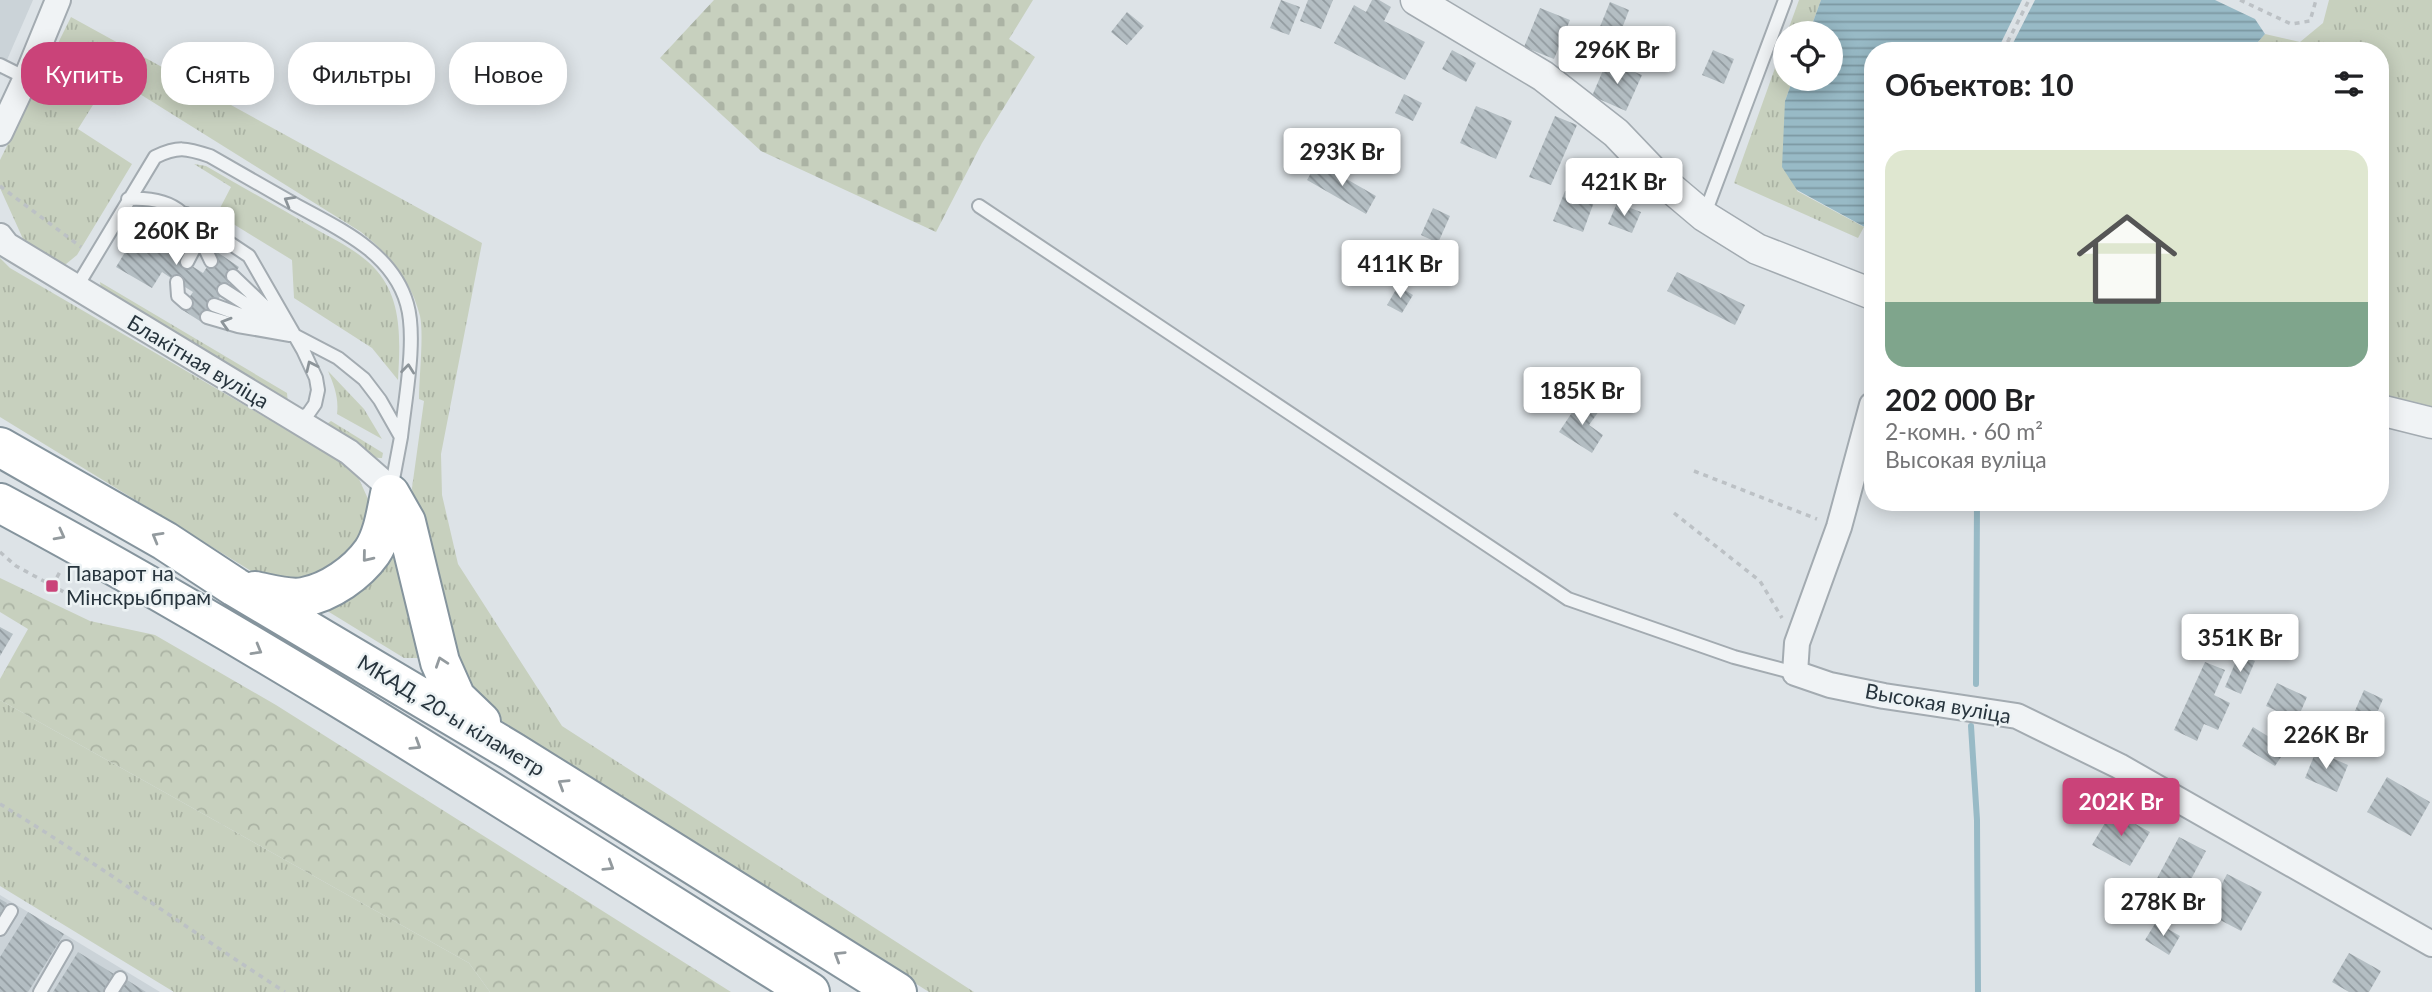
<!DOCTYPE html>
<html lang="ru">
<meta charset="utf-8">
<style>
body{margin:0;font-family:Lato,sans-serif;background:#f2f2f2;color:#202124;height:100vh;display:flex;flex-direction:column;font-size:26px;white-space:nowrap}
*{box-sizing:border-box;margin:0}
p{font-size:23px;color:#757577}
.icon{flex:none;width:38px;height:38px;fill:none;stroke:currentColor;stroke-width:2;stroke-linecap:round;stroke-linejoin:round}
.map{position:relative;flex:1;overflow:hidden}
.details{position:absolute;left:1864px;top:42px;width:525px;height:469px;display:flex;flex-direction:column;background:#fff;border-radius:28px;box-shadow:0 4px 18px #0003}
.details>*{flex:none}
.guide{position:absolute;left:21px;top:42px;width:665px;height:63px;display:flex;gap:14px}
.controls{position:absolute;left:1773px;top:21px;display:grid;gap:14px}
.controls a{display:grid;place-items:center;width:70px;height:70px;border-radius:50%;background:#fff;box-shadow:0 4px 18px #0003;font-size:35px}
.price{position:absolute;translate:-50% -60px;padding:0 16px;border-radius:7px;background:#fff;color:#222;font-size:23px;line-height:46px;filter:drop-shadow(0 2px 4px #0008)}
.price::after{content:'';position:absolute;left:50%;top:42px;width:21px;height:16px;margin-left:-10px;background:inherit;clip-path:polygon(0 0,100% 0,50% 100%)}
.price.selected{background:#ca4379;color:#fff}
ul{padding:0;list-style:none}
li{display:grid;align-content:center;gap:14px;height:371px;padding:0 21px}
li+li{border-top:2px solid #e0e0e0}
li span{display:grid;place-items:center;height:217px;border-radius:21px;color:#555}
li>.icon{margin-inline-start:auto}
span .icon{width:126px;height:126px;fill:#fffc;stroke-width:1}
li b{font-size:30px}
h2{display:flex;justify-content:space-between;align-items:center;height:84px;padding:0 21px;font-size:30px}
.pill{padding:0 24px;border-radius:28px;background:#fff;box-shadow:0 4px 18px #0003;font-size:24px;line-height:63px}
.pill.selected{background:#ca4379;color:#fff}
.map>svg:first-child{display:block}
.built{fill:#cbd3d8}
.grass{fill:url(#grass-tufts)}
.forest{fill:url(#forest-crowns)}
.cemetery{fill:url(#cemetery-stones)}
.water{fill:url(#water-rules)}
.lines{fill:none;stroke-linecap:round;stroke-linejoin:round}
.stream{stroke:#98bac6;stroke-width:6}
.building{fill:url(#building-back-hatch)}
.service-casing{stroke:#a3abb1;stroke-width:16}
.minor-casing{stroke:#a3abb1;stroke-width:28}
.tertiary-casing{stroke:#a3abb1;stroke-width:33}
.trunk-casing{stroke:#85949d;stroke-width:42}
.path{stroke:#bcc1c5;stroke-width:3.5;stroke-dasharray:5 5;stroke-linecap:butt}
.service{stroke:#f0f3f5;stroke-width:12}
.minor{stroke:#f0f3f5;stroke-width:24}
.tertiary{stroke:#f0f3f5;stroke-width:30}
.trunk{stroke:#fff;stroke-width:38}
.oneway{stroke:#8c9499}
.oneway2{stroke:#939a9e}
.poi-dot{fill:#ca4379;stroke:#ecf2f4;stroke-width:2.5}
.labels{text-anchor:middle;stroke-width:5;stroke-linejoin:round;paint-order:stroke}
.street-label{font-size:21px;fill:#27343d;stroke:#ecf2f4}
.poi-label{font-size:21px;fill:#27343d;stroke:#ecf2f4;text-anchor:start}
</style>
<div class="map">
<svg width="2432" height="992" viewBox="0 0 2432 992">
<defs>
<pattern id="grass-tufts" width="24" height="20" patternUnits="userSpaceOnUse" patternTransform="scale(1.75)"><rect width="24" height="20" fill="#c7d0be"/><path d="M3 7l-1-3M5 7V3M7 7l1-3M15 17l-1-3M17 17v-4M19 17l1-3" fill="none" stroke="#abb3a4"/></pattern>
<pattern id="forest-crowns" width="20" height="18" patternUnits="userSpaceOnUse" patternTransform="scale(1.75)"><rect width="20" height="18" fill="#c7d0be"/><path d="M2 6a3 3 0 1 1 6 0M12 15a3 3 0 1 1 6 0" fill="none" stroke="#abb3a4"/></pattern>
<pattern id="cemetery-stones" width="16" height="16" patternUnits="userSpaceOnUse" patternTransform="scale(1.75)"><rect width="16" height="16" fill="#c7d0be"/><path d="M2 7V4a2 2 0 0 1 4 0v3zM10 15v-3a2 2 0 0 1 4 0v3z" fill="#abb3a4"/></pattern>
<pattern id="water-rules" width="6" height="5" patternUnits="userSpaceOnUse" patternTransform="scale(1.75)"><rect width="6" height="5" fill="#98bac6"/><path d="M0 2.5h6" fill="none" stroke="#7c98a2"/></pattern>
<pattern id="building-back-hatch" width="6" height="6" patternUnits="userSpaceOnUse" patternTransform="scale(1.75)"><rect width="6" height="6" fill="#b4bec3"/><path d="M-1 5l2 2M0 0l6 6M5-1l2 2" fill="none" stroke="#929ba0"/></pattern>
</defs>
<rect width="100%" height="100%" fill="#dde3e7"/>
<path class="built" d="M 0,0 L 33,0 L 0,76 Z
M 0,895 L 160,992 L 0,992 Z"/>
<path class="grass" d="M 1799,0 L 1821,0 L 1809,33 L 1787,33 Z
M 2329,0 L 2432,0 L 2432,408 L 2380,396 L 2380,51 L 2250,51 L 2265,34 L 2300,42 L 2323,23 Z
M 71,17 L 482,243 L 441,454 L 442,495 L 458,564 L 562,726 L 974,992 L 929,992 L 495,717 L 465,690 L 416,526 L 412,488 L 424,401 L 419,399 C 419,377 424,335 420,316 C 411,280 389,254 361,232 L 111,76 L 78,129 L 132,164 L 77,255 L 66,264 L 56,266 L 28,250 L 0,188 L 0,160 Z
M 1785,40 L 1785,79 L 1793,79 L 1785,101 L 1797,191 L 1864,227 L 1858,238 L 1734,183 Z
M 194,164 L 206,166 C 242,187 278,207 314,228 C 335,240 361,252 377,271 C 403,301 400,343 398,380 L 372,348 L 294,298 L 292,260 L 222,217 L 219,210 L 231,187 Z
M 0,258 L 10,268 L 335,458 L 358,477 L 369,501 L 370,526 L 350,564 L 279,588 L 0,417 Z
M 100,282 L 287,393 L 288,404 L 101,289 Z
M 328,371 L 364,409 L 382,439 L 337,414 C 339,398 334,385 328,371 Z
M 331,421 L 383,453 L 382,458 C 363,459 340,437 324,426 Z
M 396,524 L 421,658 L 404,658 L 316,604 Z
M 0,700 L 469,963 L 490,992 L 174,992 L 0,886 Z"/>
<path class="forest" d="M 0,578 L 90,621 L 155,635 L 276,705 L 731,992 L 490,992 L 469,963 L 0,700 L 0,679 L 28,629 L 0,612 Z"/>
<path class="cemetery" d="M 714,0 L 1033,0 L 1009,39 L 1035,57 L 982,143 L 936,232 L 761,151 L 660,58 Z"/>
<path class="water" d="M 1821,0 L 2022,0 L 1997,51 L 1872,51 L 1872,231 L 1797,190 L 1782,167 L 1785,101 L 1793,79 L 1830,79 L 1830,33 L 1809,33 Z
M 2035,0 L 2215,0 L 2255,19 L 2265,34 L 2250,51 L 2009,51 Z"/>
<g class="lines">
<path class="stream" d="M 1976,684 L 1977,502
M 1971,726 L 1977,820 L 1978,992"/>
</g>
<path class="building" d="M 1281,0 L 1300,7 L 1289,35 L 1270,28 Z
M 1308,0 L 1333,0 L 1321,29 L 1300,21 Z
M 1372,0 L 1379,0 L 1391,7 L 1384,21 L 1425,42 L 1405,80 L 1334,43 L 1354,5 L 1366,12 Z
M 1610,2 L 1629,10 L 1615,47 L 1595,39 Z
M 1540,8 L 1570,20 L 1554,59 L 1524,47 Z
M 1127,12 L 1144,26 L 1127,45 L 1111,32 Z
M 1452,50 L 1476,63 L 1466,82 L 1442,69 Z
M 1713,50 L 1734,59 L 1724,84 L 1702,75 Z
M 1607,61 L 1642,75 L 1626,111 L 1592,96 Z
M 1404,94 L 1422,103 L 1413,121 L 1395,113 Z
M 1476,106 L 1512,121 L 1496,159 L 1460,143 Z
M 1555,116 L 1577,125 L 1551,185 L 1529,177 Z
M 1317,162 L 1376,196 L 1366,214 L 1307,180 Z
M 1565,191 L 1594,202 L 1583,232 L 1553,221 Z
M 1617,203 L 1641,212 L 1632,233 L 1608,224 Z
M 1433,208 L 1450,216 L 1438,243 L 1421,235 Z
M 149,213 L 184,235 L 173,254 L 203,273 L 217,252 L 239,267 L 203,323 L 181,309 L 193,292 L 177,282 L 162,272 L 152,288 L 116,267 Z
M 1677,272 L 1745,305 L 1735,325 L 1667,291 Z
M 1398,286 L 1413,295 L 1402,313 L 1387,305 Z
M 1581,399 L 1599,411 L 1589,425 L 1603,435 L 1592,453 L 1559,432 Z
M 0,627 L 13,634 L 0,656 Z
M 2239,654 L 2255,661 L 2241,694 L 2225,687 Z
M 2205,662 L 2225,670 L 2214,695 L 2230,703 L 2218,730 L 2204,724 L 2197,741 L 2174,730 Z
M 2277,683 L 2307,697 L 2297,720 L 2266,706 Z
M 2364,690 L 2383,699 L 2370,729 L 2351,720 Z
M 2253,727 L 2287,748 L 2275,766 L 2242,746 Z
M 2316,751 L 2348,765 L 2337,792 L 2305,778 Z
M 2387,777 L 2430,802 L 2411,836 L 2367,812 Z
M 2112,811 L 2150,832 L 2130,866 L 2092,845 Z
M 2179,837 L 2206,851 L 2181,898 L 2154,884 Z
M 2227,874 L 2262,892 L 2241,931 L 2207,913 Z
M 0,899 L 7,903 L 0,914 Z
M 28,912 L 64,934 L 28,992 L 0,992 L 0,957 Z
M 2156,922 L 2180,936 L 2169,955 L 2145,940 Z
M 78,952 L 114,974 L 103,992 L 53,992 Z
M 2349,953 L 2381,971 L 2369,992 L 2349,992 L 2332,982 Z
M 127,980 L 146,992 L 120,992 Z"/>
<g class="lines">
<g class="service-casing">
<path id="service" d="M 0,65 L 26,78
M 128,199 C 180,196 191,218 211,261
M 979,206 L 1568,599 L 1734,657 L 1795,673
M 186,214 L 249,256 L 303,350 L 316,378 L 318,390 L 315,404 L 308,414 L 294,420
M 1704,216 L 1785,0
M 187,262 L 200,237
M 233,276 L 277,318
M 177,282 L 178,296 L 186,303
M 76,288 L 155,157 C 178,146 186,148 210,156 C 238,172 266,188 294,204 C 337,228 392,251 407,304 C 417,339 405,399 401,437
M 224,290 L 294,335 L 338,358 L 364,379 L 380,400 L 401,437 L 391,490
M 214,305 L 271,326
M 207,317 L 238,326 L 290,335
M 0,929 L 11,911
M 40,992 L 66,947
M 111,992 L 120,978"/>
</g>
<g class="minor-casing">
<path id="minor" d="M 0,133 L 26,78 L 58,0
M 0,236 L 7,245 L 349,452 L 381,480 L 390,494
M 1872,405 L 1839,527 L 1797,643 L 1795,673 L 1830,685 L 1884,696 L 2017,716 L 2119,766 L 2432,944"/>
</g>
<g class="tertiary-casing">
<path id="tertiary" d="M 1416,0 L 1543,76 L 1616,133 L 1659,178 L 1704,216 L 1757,249 L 1872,294
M 2380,410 L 2432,423"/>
</g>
<g class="trunk-casing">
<path id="trunk" d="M 0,447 L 165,541 L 235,587 L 513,752 L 897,992
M 390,494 L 406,522 L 440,662 L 456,698 L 481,722
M 0,503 C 278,652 543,825 810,992
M 255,591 C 270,594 289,600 304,597 C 330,592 357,573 372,552 C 383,536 386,513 390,494"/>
</g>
<path class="path" d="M 2240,0 L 2291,24 L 2310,21 L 2316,0
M 2003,51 L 2029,0
M 0,186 L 81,247
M 1694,471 L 1817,519
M 1674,513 L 1760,581 L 1782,618
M 0,552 L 16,566 L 88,605
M 52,586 L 61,570
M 0,804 C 97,863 189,930 285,992"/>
<use href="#service" class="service"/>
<use href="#minor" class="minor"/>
<use href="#tertiary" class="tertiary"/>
<use href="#trunk" class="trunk"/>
</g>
<defs><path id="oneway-chevron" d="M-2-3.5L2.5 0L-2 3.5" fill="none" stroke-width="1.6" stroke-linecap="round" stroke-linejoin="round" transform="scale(1.75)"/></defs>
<g class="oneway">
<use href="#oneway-chevron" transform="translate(289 201) rotate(-150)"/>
<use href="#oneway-chevron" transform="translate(226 323) rotate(-163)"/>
<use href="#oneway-chevron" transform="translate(311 366) rotate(-115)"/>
<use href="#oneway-chevron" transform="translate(408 369) rotate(-84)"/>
</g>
<g class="oneway2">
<use href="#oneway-chevron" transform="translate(60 535) rotate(28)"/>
<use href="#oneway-chevron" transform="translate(157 537) rotate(-150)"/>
<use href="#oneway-chevron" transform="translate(367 557) rotate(129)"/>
<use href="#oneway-chevron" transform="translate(257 650) rotate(30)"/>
<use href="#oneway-chevron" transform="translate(441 662) rotate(-109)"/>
<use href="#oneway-chevron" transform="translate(416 745) rotate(32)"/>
<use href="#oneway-chevron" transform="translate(563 784) rotate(-148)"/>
<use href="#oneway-chevron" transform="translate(609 866) rotate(32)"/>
<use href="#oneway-chevron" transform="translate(839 956) rotate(-148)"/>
</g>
<rect class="poi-dot" x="45" y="579" width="14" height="14" rx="3.5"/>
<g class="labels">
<g class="street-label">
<text transform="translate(198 362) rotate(31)" y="7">Блакітная вуліца</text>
<text transform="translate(1938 704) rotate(10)" y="7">Высокая вуліца</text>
<text transform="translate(451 716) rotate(31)" y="7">МКАД, 20-ы кіламетр</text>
</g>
<g class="poi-label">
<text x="66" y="581">Паварот на<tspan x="66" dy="24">Мінскрыбпрам</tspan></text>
</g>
</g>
</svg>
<div class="controls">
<a><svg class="icon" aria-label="locate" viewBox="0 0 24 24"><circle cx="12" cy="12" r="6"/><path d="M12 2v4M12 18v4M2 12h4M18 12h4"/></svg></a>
</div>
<b class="price" style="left:1617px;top:86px">296K Br</b>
<b class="price" style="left:1342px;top:188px">293K Br</b>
<b class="price" style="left:1624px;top:218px">421K Br</b>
<b class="price" style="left:176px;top:267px">260K Br</b>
<b class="price" style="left:1400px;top:300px">411K Br</b>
<b class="price" style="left:1582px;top:427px">185K Br</b>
<b class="price" style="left:2240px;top:674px">351K Br</b>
<b class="price" style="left:2326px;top:771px">226K Br</b>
<b class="price selected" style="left:2121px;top:838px">202K Br</b>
<b class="price" style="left:2163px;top:938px">278K Br</b>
<div class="guide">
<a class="pill selected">Купить</a>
<a class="pill">Снять</a>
<a class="pill">Фильтры</a>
<a class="pill">Новое</a>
</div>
<section class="details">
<h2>Объектов: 10<svg class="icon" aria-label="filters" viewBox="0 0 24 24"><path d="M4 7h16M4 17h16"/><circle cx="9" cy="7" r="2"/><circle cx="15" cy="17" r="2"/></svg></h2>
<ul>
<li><span style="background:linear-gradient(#dfe7d0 70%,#7fa58c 0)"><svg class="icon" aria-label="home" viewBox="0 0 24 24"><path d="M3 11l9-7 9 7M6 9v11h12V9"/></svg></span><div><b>202 000 Br</b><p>2-комн. · 60 m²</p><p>Высокая вуліца</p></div></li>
</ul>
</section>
</div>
